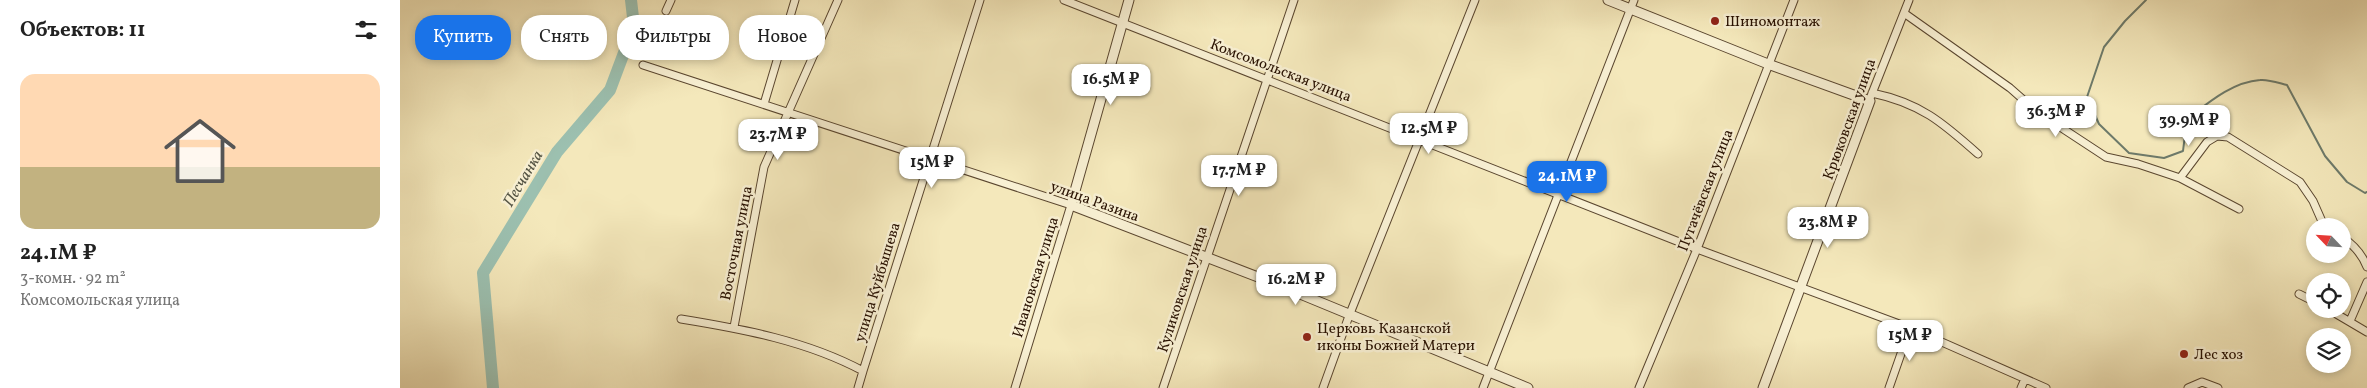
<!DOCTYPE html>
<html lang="ru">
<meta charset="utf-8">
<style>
body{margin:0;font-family:Vollkorn,serif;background:#f2f2f2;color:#222;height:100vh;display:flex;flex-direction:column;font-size:19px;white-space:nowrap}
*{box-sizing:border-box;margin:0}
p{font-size:16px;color:#767676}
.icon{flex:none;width:28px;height:28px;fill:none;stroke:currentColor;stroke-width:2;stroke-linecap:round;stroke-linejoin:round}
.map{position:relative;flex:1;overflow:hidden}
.sheet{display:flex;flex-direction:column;background:#fff;width:400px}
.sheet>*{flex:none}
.hud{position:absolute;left:15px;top:15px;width:475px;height:45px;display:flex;gap:10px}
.needle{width:32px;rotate:295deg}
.controls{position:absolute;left:1906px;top:218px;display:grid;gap:10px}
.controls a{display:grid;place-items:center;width:45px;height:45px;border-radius:50%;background:#fff;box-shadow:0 2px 8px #0003;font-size:25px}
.price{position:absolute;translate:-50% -42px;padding:0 11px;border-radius:10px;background:#fff;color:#222;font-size:16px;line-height:32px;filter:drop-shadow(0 1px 2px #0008)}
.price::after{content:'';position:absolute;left:50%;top:30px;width:15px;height:11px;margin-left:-8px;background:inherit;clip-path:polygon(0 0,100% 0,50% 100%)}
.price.current{background:#1a73e8;color:#fff}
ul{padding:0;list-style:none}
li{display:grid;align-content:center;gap:10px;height:265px;padding:0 20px}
li span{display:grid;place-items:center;height:155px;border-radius:15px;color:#555}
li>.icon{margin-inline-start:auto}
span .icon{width:90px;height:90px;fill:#fffc;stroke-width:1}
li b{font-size:21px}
h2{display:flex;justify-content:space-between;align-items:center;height:60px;padding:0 20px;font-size:21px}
.pill{padding:0 18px;border-radius:20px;background:#fff;box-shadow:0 2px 8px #0003;font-size:18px;line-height:45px}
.pill.current{background:#1a73e8;color:#fff}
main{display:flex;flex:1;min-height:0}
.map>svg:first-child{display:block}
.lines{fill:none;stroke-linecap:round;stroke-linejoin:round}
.stream{stroke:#6d7a6a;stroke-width:2}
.river{stroke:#9cc0b0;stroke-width:12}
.minor-casing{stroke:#5a462f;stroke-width:9}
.tertiary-casing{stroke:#5a462f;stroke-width:11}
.minor{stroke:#f8f0d3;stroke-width:7}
.tertiary{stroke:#f8f0d3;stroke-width:9}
.poi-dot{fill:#8f2418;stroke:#f8f0d3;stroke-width:2}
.labels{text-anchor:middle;stroke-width:5;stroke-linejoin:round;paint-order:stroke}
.poi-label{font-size:15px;fill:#271000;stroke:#f8f0d3;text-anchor:start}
.street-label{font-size:15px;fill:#271000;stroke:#f8f0d3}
.water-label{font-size:16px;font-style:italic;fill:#565646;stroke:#f8f0d3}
</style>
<main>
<section class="sheet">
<h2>Объектов: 11<svg class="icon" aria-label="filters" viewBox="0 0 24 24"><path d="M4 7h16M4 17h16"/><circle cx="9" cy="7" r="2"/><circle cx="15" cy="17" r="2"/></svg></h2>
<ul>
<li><span style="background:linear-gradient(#ffd9b3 60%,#c2b280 0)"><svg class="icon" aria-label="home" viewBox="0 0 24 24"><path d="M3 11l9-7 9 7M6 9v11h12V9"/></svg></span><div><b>24.1M ₽</b><p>3-комн. · 92 m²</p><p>Комсомольская улица</p></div></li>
</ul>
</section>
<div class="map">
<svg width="1967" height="388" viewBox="0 0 1967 388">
<rect width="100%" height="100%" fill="#f4e8bb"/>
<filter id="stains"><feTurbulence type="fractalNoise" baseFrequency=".004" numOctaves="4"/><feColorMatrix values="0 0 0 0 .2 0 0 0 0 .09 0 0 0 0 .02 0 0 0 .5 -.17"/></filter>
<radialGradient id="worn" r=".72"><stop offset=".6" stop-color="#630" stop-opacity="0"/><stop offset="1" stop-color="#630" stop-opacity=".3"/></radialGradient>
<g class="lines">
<path class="stream" d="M 1746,0 L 1725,21 L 1704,47 L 1687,97 L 1699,124 L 1729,153 L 1764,158 L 1783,151 L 1787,119 C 1808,103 1832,82 1860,80 C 1868,79 1879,83 1887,85 L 1925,156 L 1947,182 L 1965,193 L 1967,192"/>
<path class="river" d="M 93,388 L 83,273 L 157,152 L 210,90 L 234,26 L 231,0"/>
<g class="minor-casing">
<path id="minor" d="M 664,0 L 1297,249 L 1510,328 L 1646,388
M 266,11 L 271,0
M 1504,13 L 1610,88 L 1636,111 L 1706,157 L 1738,164 L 1780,178 L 1839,209
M 243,65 L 671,205 L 615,388
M 1472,93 C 1520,103 1542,122 1578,154
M 1471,96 L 1509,0
M 364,104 L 395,0
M 1780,178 L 1807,142 L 1817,136 L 1828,137 L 1900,182 L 1913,201 L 1924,226
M 1942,237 C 1954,245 1962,254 1967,267
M 1899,294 L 1915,302
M 1928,309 L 1967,332
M 281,319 C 343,329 407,341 463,371 L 458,388
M 1950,321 L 1967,282
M 334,327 L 364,167 L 438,0
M 463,371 L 580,0
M 763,388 L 894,0
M 923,388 L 949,316 L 1075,0
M 1083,388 L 1234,0
M 1239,388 L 1297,249 L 1394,0
M 1489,388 L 1510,328
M 1621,388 L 1625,379
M 1788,388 L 1802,382 L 1818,388"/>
</g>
<g class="tertiary-casing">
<path id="tertiary" d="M 729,0 L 671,205 L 876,284 L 1128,388
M 1208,0 L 1368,64 L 1470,101 L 1363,388"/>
</g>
<use href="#minor" class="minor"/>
<use href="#tertiary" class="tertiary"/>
</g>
<g class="poi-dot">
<circle cx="1315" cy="21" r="5"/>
<circle cx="907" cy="337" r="5"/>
<circle cx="1784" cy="354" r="5"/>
</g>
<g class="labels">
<g class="poi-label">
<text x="1325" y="26">Шиномонтаж</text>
<text x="917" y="333">Церковь Казанской<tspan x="917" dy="17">иконы Божией Матери</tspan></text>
<text x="1794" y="359">Лес хоз</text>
</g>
<g class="street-label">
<text transform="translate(881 70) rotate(21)" y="5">Комсомольская улица</text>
<text transform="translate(1449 119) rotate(-70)" y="5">Крюковская улица</text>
<text transform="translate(1305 190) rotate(-69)" y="5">Пугачёвская улица</text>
<text transform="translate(695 201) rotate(20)" y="5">улица Разина</text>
<text transform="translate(336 243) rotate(-79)" y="5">Восточная улица</text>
<text transform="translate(635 277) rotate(-73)" y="5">Ивановская улица</text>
<text transform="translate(477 282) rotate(-73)" y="5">улица Куйбышева</text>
<text transform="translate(782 289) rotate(-72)" y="5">Куликовская улица</text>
</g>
<g class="water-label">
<text transform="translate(122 178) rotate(-59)" y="6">Песчанка</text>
</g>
</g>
<rect width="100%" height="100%" filter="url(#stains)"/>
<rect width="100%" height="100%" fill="url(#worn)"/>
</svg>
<div class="controls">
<a><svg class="needle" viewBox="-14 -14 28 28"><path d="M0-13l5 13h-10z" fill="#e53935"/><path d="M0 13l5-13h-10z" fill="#767676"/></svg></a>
<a><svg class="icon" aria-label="locate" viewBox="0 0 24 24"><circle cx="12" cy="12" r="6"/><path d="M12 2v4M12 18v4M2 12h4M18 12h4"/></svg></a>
<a><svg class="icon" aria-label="layers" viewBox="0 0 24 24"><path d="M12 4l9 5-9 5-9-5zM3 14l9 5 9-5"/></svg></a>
</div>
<b class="price" style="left:711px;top:106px">16.5M ₽</b>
<b class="price" style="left:1656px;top:138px">36.3M ₽</b>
<b class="price" style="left:1789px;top:147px">39.9M ₽</b>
<b class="price" style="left:1029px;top:155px">12.5M ₽</b>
<b class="price" style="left:378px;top:161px">23.7M ₽</b>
<b class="price" style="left:532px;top:189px">15M ₽</b>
<b class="price" style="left:839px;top:197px">17.7M ₽</b>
<b class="price current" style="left:1167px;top:203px">24.1M ₽</b>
<b class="price" style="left:1428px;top:249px">23.8M ₽</b>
<b class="price" style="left:896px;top:306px">16.2M ₽</b>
<b class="price" style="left:1510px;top:362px">15M ₽</b>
<div class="hud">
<a class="pill current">Купить</a>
<a class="pill">Снять</a>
<a class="pill">Фильтры</a>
<a class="pill">Новое</a>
</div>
</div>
</main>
